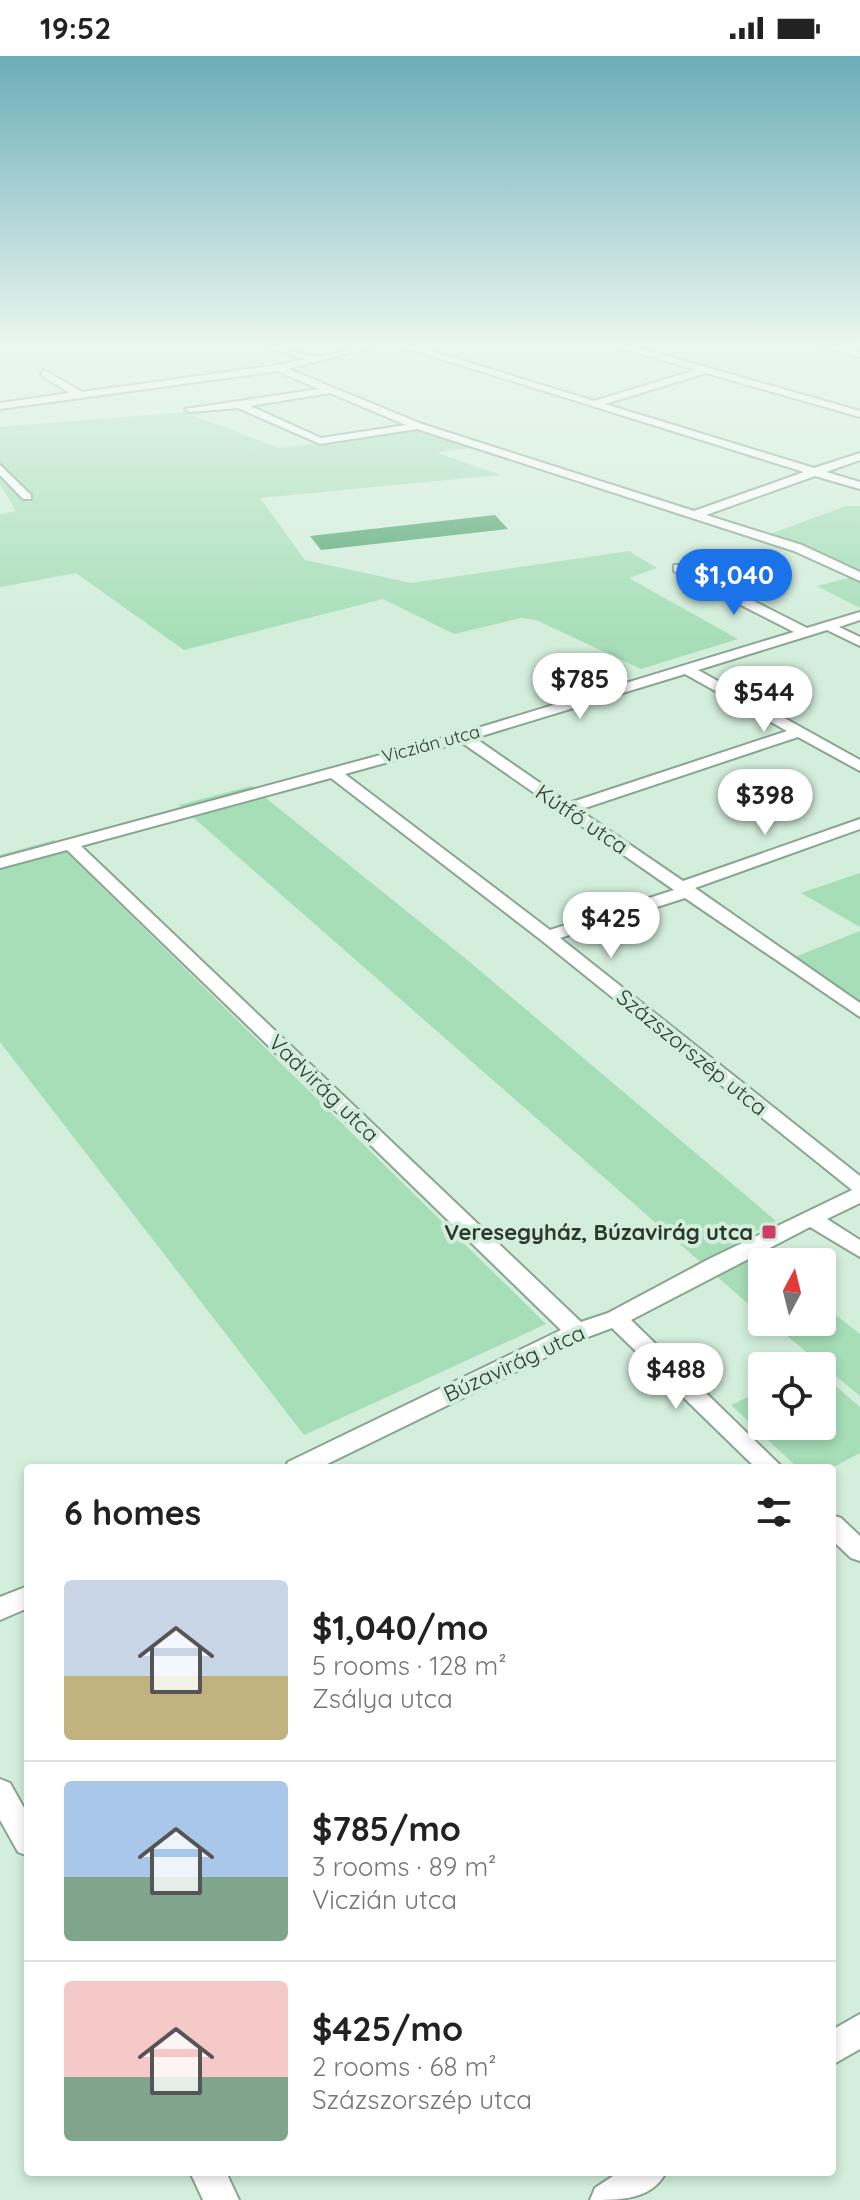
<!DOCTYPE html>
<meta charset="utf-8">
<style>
body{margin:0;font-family:Quicksand,sans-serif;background:#f2f2f2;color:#222;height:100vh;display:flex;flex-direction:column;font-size:30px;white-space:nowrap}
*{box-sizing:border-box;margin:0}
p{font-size:26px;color:#767676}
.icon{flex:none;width:44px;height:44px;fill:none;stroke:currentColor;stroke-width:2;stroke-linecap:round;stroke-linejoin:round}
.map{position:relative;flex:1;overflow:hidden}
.drawer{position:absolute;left:24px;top:1408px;width:812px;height:712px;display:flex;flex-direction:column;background:#fff;border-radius:8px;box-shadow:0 4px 12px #0003}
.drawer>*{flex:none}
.needle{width:52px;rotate:7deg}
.controls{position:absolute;left:748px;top:1192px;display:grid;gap:16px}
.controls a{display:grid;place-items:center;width:88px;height:88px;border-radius:8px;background:#fff;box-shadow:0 4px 12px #0003;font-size:40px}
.price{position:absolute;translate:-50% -68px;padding:0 18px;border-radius:28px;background:#fff;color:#222;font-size:26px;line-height:52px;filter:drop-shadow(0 2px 4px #0008)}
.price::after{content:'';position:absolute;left:50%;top:48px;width:24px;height:18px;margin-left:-12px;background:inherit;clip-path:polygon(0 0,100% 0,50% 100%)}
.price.on{background:#1a73e8;color:#fff}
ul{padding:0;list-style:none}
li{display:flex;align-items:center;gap:24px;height:200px;padding:0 40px}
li+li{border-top:2px solid #e0e0e0}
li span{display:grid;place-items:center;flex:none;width:224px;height:160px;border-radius:8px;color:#555}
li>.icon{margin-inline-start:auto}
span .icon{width:96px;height:96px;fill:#fffc;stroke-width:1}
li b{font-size:34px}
h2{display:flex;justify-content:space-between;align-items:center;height:96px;padding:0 40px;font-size:34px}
.status{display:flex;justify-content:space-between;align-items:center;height:56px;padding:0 40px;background:#fff;direction:ltr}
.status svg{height:22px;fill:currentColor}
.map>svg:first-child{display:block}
.green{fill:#a6deb8}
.water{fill:#53a673}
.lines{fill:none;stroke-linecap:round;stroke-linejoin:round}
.minor-casing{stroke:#8aa492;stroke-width:4}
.minor{fill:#fff;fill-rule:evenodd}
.poi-dot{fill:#ca3d6b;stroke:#d3eedb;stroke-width:3}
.labels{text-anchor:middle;stroke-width:8;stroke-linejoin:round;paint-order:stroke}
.far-street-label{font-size:18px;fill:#2d3831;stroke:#d3eedb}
.street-label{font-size:22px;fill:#2d3831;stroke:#d3eedb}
.poi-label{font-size:22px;font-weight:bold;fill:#2d3831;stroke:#d3eedb;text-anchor:end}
</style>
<div class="status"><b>19:52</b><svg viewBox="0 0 49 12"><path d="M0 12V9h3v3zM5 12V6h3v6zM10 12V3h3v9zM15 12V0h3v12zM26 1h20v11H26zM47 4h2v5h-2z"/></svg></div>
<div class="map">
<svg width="860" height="2144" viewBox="0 0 860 2144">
<rect width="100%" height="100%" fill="#d3eedb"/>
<path class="green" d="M 184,356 L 279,392 L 415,375 L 473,392 L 435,396 L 500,419 L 260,442 L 305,504 L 411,527 L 629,495 L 657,512 L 629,522 L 738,583 L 641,613 L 536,564 L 521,562 L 454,578 L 383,543 L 184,594 L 76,517 L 0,531 L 0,458 L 16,455 L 0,428 L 0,371 Z
M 846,450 L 860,450 L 860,552 L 817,530 L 852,521 L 792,493 L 759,482 Z
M 251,730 L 471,907 L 776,1165 L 739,1184 L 769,1206 L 762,1206 L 762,1260 L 179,749 Z
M 54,784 L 546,1268 L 304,1379 L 0,986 L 0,799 Z
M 860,817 L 860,871 L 801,837 Z
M 860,875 L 860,946 L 795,901 Z
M 822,1248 L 860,1278 L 860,1340 L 770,1266 L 822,1266 Z
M 822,1318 L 860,1351 L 860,1397 L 832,1412 L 798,1412 L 731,1349 L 762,1334 L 762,1370 L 822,1370 Z"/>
<path class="water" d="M 495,459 L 508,473 L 321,494 L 310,480 Z"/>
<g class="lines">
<g class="minor-casing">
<path id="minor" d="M 255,287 C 277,287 297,300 318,300 C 341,299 363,287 387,287 L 288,313 L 422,368 L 694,455 L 804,416 L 390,287 L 406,287 L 594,345 L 696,314 L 605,287 L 621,287 L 860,355 L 860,361 L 706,317 L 605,348 L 814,412 L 860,397 L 860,404 L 826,416 L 860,426 L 860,433 L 815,420 L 706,459 L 802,489 L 860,516 L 860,525 L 794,495 L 417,373 L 320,388 L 238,352 L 190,356 L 185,353 L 319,333 L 277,315 L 0,353 L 0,347 L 70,337 L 41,319 L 44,314 L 82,336 L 278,309 L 305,303 ZM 330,337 L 406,369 L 321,382 L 250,350 Z
M 814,287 L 831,287 L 860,295 L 860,301 Z
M 0,409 L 31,439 L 31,443 L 23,443 L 0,419 Z
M 674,509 L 682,509 L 807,572 L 860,556 L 860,564 L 839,571 L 860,581 L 860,590 L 827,574 L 698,614 L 860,704 L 860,715 L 798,681 L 579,754 L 683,825 L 860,763 L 860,773 L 695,832 L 860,947 L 860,961 L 685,842 L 560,882 L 860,1120 L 860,1147 L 827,1163 L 860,1184 L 860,1201 L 810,1171 L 631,1264 L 783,1412 L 756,1412 L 612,1272 L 585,1282 L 319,1412 L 285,1412 L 288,1406 L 561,1274 L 67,794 L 0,812 L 0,802 L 458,678 L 794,576 L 674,515 ZM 685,618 L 787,675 L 569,747 L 475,682 ZM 461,686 L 674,834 L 550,874 L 345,718 ZM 331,722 L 541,884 L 852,1134 L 709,1203 L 608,1257 L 581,1266 L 81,790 Z
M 832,1459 L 841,1462 L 860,1480 L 860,1505 L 851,1502 L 832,1484 Z
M 28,1530 L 28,1552 L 0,1564 L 0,1541 Z
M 0,1723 L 10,1727 L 28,1759 L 28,1800 L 18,1796 L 0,1764 Z
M 860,1958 L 860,1993 L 832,2009 L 832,1974 Z
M 190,2116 L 226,2116 L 239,2144 L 203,2144 Z
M 619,2116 L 666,2116 C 652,2144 620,2144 590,2144 L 595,2132 Z"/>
</g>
<use href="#minor" class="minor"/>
</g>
<linearGradient id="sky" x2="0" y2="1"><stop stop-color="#6caeb9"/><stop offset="0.49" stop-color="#ebf7ef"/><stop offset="1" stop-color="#ebf7ef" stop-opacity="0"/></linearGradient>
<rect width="860" height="587" fill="url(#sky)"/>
<rect class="poi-dot" x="761" y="1168" width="16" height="16" rx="4"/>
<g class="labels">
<g class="far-street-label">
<text transform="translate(431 688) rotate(-15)" y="6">Viczián utca</text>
</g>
<g class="street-label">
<text transform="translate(582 763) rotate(34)" y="8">Kútfő utca</text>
<text transform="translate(692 996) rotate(39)" y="8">Százszorszép utca</text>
<text transform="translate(324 1032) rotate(44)" y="8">Vadvirág utca</text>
<text transform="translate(514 1307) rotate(-25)" y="8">Búzavirág utca</text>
</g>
<g class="poi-label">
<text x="753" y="1184">Veresegyház, Búzavirág utca</text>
</g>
</g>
</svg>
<div class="controls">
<a><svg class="needle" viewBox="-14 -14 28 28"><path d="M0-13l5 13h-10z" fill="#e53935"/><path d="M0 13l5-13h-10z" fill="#767676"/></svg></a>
<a><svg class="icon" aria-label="locate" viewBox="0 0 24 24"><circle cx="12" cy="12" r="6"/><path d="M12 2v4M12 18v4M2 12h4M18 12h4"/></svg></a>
</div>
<b class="price on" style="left:734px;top:561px">$1,040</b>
<b class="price" style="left:580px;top:665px">$785</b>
<b class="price" style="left:764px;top:678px">$544</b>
<b class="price" style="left:765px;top:781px">$398</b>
<b class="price" style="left:611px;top:904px">$425</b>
<b class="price" style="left:676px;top:1355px">$488</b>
<section class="drawer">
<h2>6 homes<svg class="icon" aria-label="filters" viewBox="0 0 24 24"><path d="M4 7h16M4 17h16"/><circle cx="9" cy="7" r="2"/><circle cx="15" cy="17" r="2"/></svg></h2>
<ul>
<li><span style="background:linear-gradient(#c9d6e8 60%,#c2b280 0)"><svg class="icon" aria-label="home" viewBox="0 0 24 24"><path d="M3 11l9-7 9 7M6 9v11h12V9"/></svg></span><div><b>$1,040/mo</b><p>5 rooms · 128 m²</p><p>Zsálya utca</p></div></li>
<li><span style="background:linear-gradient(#a9c7e8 60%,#7fa58c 0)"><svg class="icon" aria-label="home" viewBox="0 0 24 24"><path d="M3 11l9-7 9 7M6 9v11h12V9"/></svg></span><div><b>$785/mo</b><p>3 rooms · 89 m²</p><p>Viczián utca</p></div></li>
<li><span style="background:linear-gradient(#f6c9c9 60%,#7fa58c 0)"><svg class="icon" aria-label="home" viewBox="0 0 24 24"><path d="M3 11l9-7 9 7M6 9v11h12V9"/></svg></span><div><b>$425/mo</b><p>2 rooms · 68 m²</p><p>Százszorszép utca</p></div></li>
</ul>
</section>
</div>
